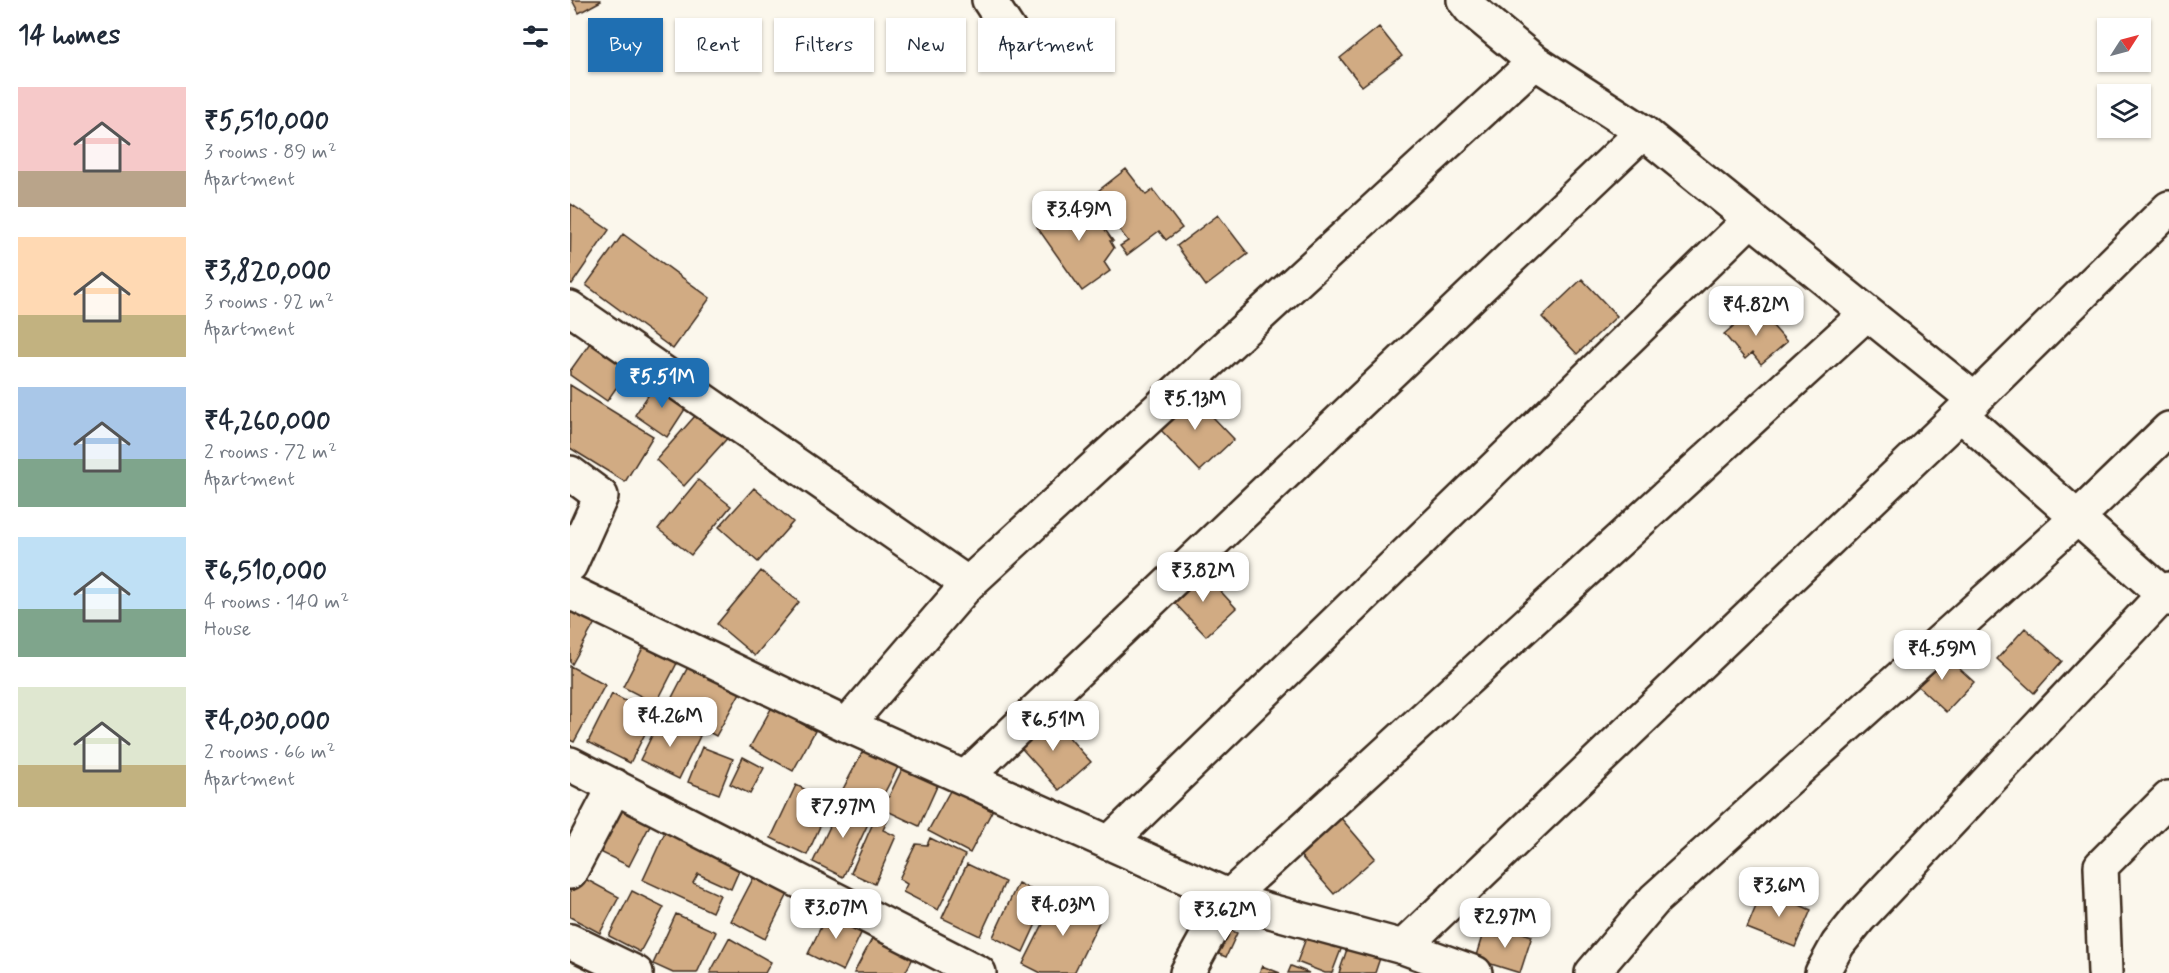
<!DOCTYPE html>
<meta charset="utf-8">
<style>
body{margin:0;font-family:Mynerve,sans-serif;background:#f6f6f7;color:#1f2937;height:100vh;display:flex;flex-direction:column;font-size:22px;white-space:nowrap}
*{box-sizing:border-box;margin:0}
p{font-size:20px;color:#747a83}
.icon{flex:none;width:33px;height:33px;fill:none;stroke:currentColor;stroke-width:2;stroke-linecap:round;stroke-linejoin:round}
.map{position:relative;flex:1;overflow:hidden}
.details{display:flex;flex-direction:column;background:#fff;width:570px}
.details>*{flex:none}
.guide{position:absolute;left:18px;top:18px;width:570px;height:54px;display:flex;gap:12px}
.needle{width:39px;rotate:54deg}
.buttons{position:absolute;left:1527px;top:18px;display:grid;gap:12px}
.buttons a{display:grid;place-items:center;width:54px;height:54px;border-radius:0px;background:#fff;box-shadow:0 2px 4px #0004;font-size:30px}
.price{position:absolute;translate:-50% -51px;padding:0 14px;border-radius:12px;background:#fff;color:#222;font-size:20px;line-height:39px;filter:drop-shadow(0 2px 3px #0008)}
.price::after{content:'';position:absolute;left:50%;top:36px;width:18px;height:14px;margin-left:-9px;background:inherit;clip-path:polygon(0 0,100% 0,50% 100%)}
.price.on{background:#1f6fb2;color:#fff}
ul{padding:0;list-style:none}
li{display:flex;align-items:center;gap:18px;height:150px;padding:0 18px}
li span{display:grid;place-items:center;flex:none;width:168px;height:120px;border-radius:0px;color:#555}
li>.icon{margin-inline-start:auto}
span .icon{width:72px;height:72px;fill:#fffc;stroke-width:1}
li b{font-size:26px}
h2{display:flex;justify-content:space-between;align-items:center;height:72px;padding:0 18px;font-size:26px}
.pill{padding:0 21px;border-radius:0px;background:#fff;box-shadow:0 2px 4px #0004;font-size:21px;line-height:54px}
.pill.on{background:#1f6fb2;color:#fff}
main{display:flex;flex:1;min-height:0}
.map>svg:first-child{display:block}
.building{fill:#d1ab83;stroke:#3b2a1e;stroke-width:1.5}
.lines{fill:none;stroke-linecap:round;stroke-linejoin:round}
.minor-casing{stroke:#3b2a1e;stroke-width:38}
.minor{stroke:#fbf7ec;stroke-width:33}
</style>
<main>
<section class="details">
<h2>14 homes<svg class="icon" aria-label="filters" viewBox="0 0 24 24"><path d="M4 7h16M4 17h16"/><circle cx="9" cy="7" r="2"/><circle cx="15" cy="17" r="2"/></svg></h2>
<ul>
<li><span style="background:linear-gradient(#f6c9c9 70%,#b9a48a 0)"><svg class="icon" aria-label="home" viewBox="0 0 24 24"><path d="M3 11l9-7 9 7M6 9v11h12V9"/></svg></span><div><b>₹5,510,000</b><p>3 rooms · 89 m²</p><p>Apartment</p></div></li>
<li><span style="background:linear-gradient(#ffd9b3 65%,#c2b280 0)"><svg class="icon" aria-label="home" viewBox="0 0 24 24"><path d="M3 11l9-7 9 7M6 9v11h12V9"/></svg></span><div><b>₹3,820,000</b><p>3 rooms · 92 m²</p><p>Apartment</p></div></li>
<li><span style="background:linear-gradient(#a9c7e8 60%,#7fa58c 0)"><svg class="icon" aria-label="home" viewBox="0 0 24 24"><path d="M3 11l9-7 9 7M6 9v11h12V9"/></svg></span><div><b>₹4,260,000</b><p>2 rooms · 72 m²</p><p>Apartment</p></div></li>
<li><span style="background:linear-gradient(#bfe0f5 60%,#7fa58c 0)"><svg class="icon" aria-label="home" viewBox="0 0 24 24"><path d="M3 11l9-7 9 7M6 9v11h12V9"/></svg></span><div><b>₹6,510,000</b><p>4 rooms · 140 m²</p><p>House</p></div></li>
<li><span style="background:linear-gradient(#dfe7d0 65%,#c2b280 0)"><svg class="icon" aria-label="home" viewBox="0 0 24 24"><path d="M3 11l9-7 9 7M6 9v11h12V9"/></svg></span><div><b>₹4,030,000</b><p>2 rooms · 66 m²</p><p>Apartment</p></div></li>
</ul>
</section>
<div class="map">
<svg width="1599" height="973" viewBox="0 0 1599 973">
<rect width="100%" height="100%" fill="#fbf7ec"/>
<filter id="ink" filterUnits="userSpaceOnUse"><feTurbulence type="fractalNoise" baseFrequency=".0167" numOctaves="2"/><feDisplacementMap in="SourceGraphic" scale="12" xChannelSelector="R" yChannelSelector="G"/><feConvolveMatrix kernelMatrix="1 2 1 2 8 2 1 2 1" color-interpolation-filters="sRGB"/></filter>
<g filter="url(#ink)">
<path class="building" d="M 2,0 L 30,0 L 31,1 L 9,13 Z
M 809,27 L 832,56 L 792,86 L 770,58 Z
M 556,169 L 576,195 L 583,190 L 612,228 L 596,240 L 589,231 L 557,255 L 550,246 L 558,241 L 523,195 Z
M 511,195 L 543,241 L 540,241 L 544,248 L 534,262 L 540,271 L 512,291 L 467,227 Z
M 1,204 L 39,230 L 2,284 L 0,283 Z
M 648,215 L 678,254 L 636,286 L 607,246 Z
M 53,234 L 140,298 L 103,349 L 16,285 Z
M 1012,279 L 1047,316 L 1007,354 L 972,317 Z
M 1186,307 L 1217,342 L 1191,364 L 1182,353 L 1175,359 L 1154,334 Z
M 27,333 L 65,361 L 37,401 L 0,375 L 0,371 Z
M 87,382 L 119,403 L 97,437 L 65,415 Z
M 0,385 L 83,436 L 55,482 L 0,448 Z
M 617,390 L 664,439 L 630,471 L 588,427 L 602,420 L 594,412 Z
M 133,407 L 162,433 L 114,486 L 86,460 Z
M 128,480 L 161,506 L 121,555 L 88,529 Z
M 184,488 L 223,522 L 188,562 L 149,527 Z
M 631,570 L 666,608 L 636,636 L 600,598 Z
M 191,571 L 229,602 L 185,656 L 147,624 Z
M 0,604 L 27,619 L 2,664 L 0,662 Z
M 1455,628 L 1492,661 L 1464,693 L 1427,659 Z
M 74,646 L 107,663 L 86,704 L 53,687 Z
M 1368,649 L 1404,682 L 1376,712 L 1341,680 Z
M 120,663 L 171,691 L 146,736 L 96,709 Z
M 0,666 L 35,685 L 4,742 L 0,740 Z
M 42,694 L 84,716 L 60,763 L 18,742 Z
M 202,707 L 245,731 L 223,771 L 180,747 Z
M 477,713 L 521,762 L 489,790 L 445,741 Z
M 91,717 L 130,736 L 109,779 L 70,760 Z
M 132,747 L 163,759 L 149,794 L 118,782 Z
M 295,747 L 329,765 L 306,809 L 272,791 Z
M 173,757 L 194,768 L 180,794 L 160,784 Z
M 333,767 L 368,784 L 349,826 L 313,809 Z
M 226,785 L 261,802 L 237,855 L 201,838 Z
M 381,789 L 422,811 L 400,853 L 358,831 Z
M 51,801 L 84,817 L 59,866 L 26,850 Z
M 272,801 L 302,815 L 273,877 L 243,862 Z
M 307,814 L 318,819 L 313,830 L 326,836 L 305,884 L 281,873 Z
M 770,817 L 805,858 L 764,894 L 728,853 Z
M 96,830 L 171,866 L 161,889 L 128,874 L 123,883 L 150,895 L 142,912 L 73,880 Z
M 360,838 L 395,855 L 368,910 L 333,892 L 337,884 L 329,879 L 346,844 L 357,845 Z
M 397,864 L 435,882 L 410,936 L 372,918 Z
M 186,873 L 219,892 L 195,939 L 161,921 Z
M 8,875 L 49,897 L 30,933 L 0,917 L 0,891 Z
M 448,883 L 478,898 L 453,952 L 423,937 Z
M 1193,889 L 1241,910 L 1225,947 L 1177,928 Z
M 62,891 L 94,907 L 70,952 L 39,936 Z
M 489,892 L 533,914 L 504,973 L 471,973 L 453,964 Z
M 260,908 L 295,925 L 273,971 L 238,954 Z
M 106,914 L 146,932 L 127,973 L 103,973 L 83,964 Z
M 741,925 L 775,939 L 762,973 L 755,973 L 727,962 Z
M 654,927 L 667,933 L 656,957 L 642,951 Z
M 934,927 L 962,936 L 950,973 L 905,959 L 913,933 L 927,937 Z
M 303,937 L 343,958 L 335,973 L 284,973 Z
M 159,938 L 201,962 L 195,973 L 140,973 Z
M 779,943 L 811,955 L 805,973 L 769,973 Z
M 692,966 L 710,973 L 689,973 Z
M 721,966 L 739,973 L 718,973 Z"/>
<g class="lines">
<g class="minor-casing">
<path id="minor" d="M 419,0 L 453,52
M 894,0 L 901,9 L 965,62 L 1073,132 L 1405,400
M 0,308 L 398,584 L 965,62
M 1390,414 L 1599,599
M 0,473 L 31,496 L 0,565
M 0,592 L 277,725 L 678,905 L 833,947 L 1379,425 L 1599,208
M 277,725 L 398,584
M 0,764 L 409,973
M 395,778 L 1073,132
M 539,843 L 1181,219
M 0,872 L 45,786
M 0,941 L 66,973
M 833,947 L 905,973
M 617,973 L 659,897 L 1297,313
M 1022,973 L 1085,899 L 1507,518 L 1599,429
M 1252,973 L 1268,944 L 1289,918 L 1599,589
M 1535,973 L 1531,866 L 1599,798"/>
</g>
<use href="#minor" class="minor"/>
</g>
</g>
</svg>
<div class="buttons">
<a><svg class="needle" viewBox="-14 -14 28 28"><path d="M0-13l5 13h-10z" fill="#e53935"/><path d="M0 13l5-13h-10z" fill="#747a83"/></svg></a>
<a><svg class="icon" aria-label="layers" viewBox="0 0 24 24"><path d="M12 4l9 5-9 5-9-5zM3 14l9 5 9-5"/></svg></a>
</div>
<b class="price" style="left:509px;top:242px">₹3.49M</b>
<b class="price" style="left:1186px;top:337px">₹4.82M</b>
<b class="price on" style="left:92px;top:409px">₹5.51M</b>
<b class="price" style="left:625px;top:431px">₹5.13M</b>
<b class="price" style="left:633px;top:603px">₹3.82M</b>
<b class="price" style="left:1372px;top:681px">₹4.59M</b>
<b class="price" style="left:100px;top:748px">₹4.26M</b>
<b class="price" style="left:483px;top:752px">₹6.51M</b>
<b class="price" style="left:273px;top:839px">₹7.97M</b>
<b class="price" style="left:1209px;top:918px">₹3.6M</b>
<b class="price" style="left:493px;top:937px">₹4.03M</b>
<b class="price" style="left:266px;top:940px">₹3.07M</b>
<b class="price" style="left:655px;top:942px">₹3.62M</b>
<b class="price" style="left:935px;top:949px">₹2.97M</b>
<div class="guide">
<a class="pill on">Buy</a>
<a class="pill">Rent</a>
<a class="pill">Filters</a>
<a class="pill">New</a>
<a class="pill">Apartment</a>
</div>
</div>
</main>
